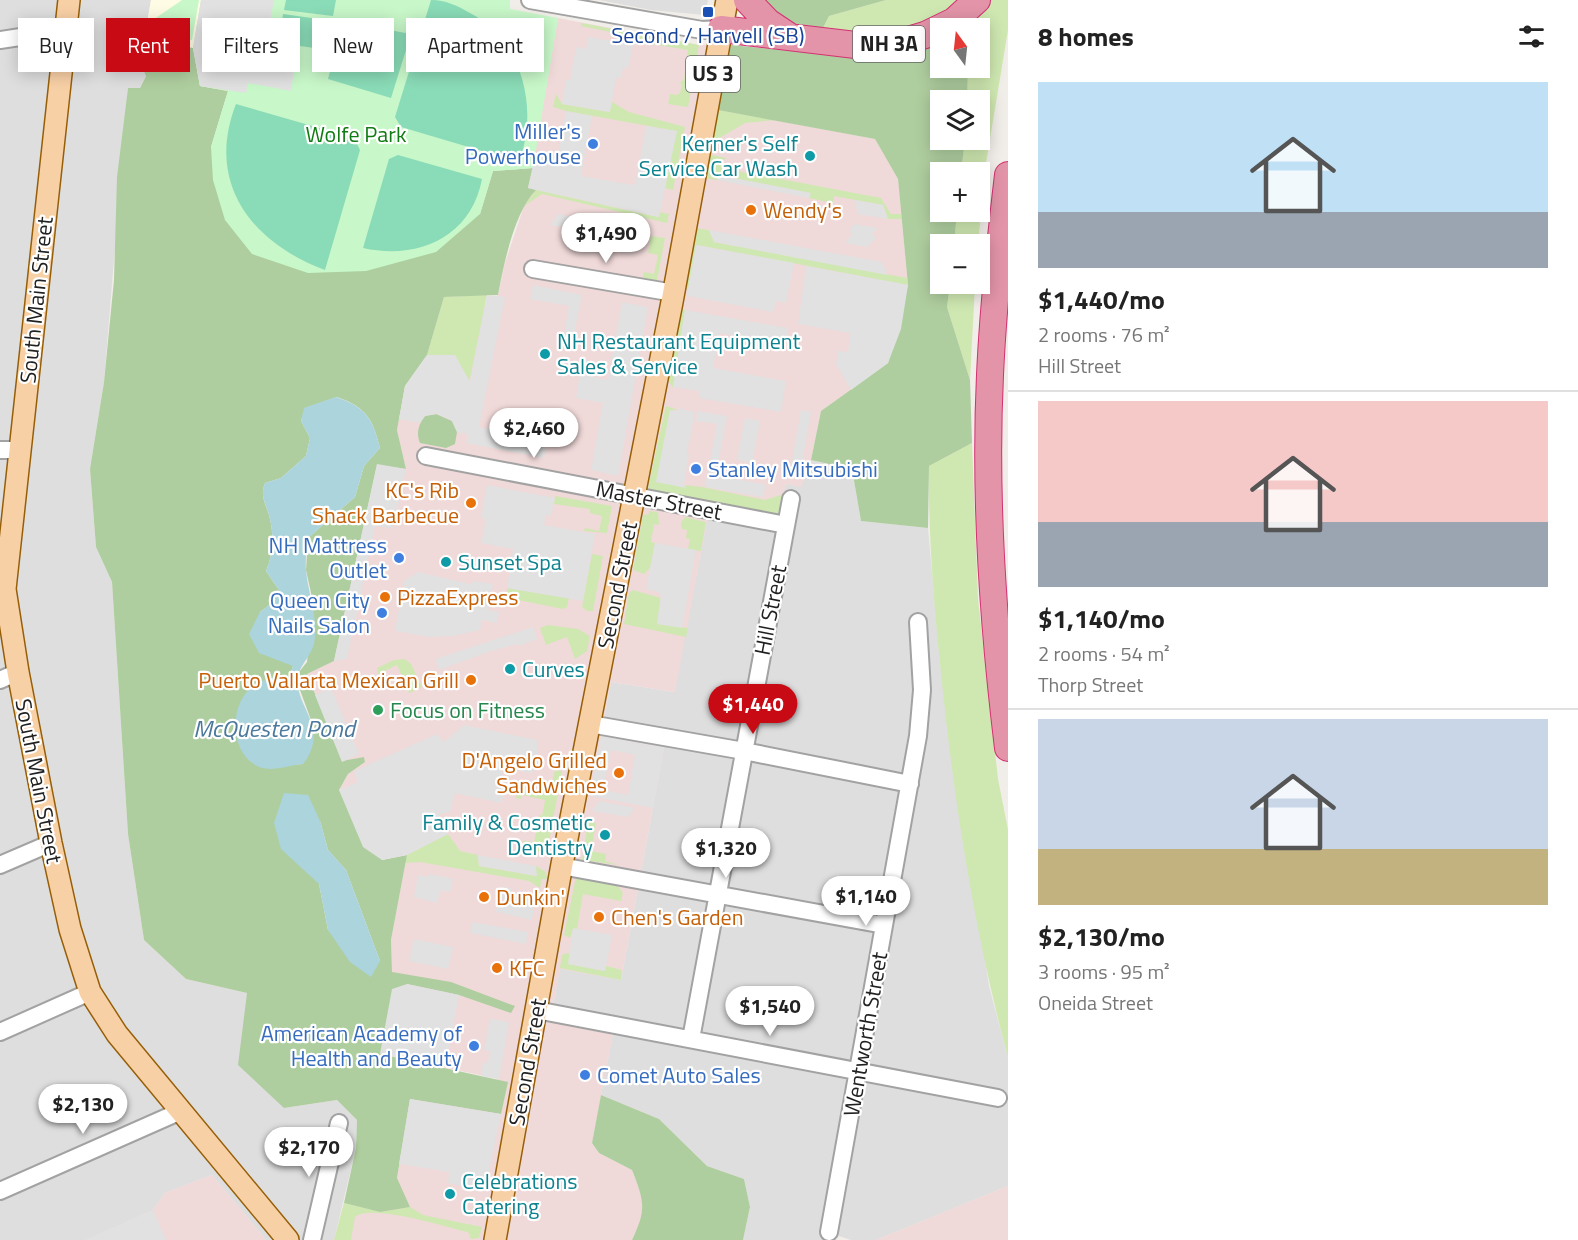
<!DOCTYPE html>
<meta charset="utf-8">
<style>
body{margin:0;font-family:"Titillium Web",sans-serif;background:#f6f6f6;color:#222;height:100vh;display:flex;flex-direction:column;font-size:22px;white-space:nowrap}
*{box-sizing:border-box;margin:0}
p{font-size:20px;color:#767676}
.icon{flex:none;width:33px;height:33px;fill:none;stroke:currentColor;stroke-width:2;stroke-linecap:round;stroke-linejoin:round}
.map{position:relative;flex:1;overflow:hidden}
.panel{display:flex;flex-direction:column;background:#fff;width:570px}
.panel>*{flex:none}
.guide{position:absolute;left:18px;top:18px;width:570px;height:54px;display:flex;gap:12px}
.needle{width:39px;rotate:345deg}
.controls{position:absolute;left:930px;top:18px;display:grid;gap:12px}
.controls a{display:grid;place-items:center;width:60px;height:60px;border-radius:0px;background:#fff;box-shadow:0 3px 15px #0003;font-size:30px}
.price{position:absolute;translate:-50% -51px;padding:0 14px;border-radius:21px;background:#fff;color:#222;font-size:20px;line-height:39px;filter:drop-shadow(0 2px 3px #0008)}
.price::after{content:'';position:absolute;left:50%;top:36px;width:18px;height:14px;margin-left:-9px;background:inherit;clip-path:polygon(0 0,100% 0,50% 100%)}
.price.current{background:#c80a15;color:#fff}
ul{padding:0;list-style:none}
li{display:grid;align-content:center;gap:12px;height:318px;padding:0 30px}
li+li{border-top:2px solid #e0e0e0}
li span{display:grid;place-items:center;height:186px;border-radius:0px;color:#555}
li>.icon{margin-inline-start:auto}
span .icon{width:108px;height:108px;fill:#fffc;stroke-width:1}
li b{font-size:26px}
h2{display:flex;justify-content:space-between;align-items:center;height:72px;padding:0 30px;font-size:26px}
.chip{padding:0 21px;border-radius:0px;background:#fff;box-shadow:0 3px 15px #0003;font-size:21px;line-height:54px}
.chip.current{background:#c80a15;color:#fff}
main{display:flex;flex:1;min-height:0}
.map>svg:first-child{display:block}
.residential{fill:#dfdede}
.commercial{fill:#f0d9d9}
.education{fill:#fefce4}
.grass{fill:#cfe8b1}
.forest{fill:#afce9f;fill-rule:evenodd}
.park{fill:#c8f7c9}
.pitch{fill:#8adbb7}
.parking{fill:#e1e1e1;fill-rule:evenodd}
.water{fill:#abd4dc}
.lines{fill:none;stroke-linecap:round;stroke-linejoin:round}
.minor-casing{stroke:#a2a2a2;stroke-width:20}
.major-casing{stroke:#965f07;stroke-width:24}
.highway-casing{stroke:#d33172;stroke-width:28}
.minor{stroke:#fff;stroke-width:16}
.major{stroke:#f8d0a6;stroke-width:21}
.highway{stroke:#e394a8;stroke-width:26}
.transit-dot{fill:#1a4fb4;stroke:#fff;stroke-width:2}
.shop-dot{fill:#3f7fe0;stroke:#fff;stroke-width:2}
.culture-dot{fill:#0f9aa8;stroke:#fff;stroke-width:2}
.food-dot{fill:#e8710a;stroke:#fff;stroke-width:2}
.leisure-dot{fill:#2e9e5b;stroke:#fff;stroke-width:2}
.labels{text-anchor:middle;stroke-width:4.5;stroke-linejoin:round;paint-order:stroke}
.shield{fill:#fff;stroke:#646464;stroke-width:1.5}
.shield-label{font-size:21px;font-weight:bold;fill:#212121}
.transit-label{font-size:22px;fill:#164399;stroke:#fff}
.shop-label{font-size:22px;fill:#366cbe;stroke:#fff;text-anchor:end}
.park-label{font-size:22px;fill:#117c14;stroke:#fff}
.culture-label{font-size:22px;fill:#0d838f;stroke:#fff;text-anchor:start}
.food-label{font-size:22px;fill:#c56008;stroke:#fff;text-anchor:start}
.street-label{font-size:22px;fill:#212121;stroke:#fff}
.leisure-label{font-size:22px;fill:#27864d;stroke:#fff;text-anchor:start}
.water-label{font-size:24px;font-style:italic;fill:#4b789d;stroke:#fff}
</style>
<main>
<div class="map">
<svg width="1008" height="1240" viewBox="0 0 1008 1240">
<rect width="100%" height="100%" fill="#f1ede8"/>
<path class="residential" d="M 0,0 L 151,0 L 144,40 L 138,41 L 137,55 L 146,75 L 140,88 L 128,88 L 104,382 L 90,469 L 96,547 L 112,582 L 128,834 L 144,940 L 186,979 L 247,993 L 284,1108 L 337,1100 L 357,1120 L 356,1148 L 334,1240 L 307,1240 L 305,1238 L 302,1240 L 266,1240 L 212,1175 L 165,1193 L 153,1210 L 86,1240 L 0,1240 Z
M 599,0 L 708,0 L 705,15 L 651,10 Z
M 811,460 L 852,469 L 861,521 L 928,528 L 940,662 L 989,986 L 1008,1058 L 1008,1186 L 876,1240 L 851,1240 L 839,1236 L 835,1240 L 743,1240 L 750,1207 L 744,1179 L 707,1166 L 659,1119 L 601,1095 L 613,1033 L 550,1023 L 560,968 L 621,980 L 664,748 L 601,736 L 611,682 L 674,692 L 710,504 L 786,484 L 801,486 Z"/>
<path class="commercial" d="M 558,18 L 699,45 L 731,45 L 719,110 L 875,139 L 898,179 L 908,285 L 888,363 L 821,411 L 811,460 L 801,487 L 786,484 L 778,517 L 710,504 L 675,692 L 611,682 L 601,736 L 664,748 L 621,980 L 560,969 L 550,1022 L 613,1033 L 592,1143 L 599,1153 L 632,1170 L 644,1202 L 639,1225 L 632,1240 L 334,1240 L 344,1203 L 380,1212 L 397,1178 L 410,1099 L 499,1079 L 380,1054 L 392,989 L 391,940 L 407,855 L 339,790 L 348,774 L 365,762 L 364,757 L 342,762 L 307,674 L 334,661 L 377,464 L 406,469 L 397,430 L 405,386 L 427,355 L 498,295 L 505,263 L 526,200 Z
M 212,1175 L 266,1240 L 86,1240 L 153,1210 L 165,1193 Z
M 1008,1186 L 1008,1240 L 876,1240 Z"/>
<path class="education" d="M 151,0 L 201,0 L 193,48 L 144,40 Z"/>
<path class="grass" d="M 886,0 L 965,0 L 943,19 L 898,35 L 821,32 L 829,16 Z
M 989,0 L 1008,0 L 1008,30 L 986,163 L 978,244 L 954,244 L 957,212 L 980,212 L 980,172 L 961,172 L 965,140 L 980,140 L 980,100 L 967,100 L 968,68 L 980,68 L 980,28 L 956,28 Z
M 581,23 L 699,45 L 688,107 L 668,104 L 670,94 L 677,95 L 680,93 L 682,84 L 679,83 L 684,80 L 688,50 L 640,42 L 635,37 L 581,26 Z
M 556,94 L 562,104 L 609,112 L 612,102 L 629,112 L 685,127 L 673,190 L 665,188 L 676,131 L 566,111 L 553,107 Z
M 718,110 L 776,120 L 745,123 L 716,140 L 713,139 Z
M 708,154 L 726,158 L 721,163 L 722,168 L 757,175 L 764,171 L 770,177 L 881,198 L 891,214 L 901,214 L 902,219 L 888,219 L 883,205 L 834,196 L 833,203 L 809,198 L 810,193 L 718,175 L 717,180 L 704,178 Z
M 536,190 L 658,217 L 659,212 L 669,214 L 667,223 L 542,194 L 524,206 Z
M 694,228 L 709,230 L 714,242 L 907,278 L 908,285 L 697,245 L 688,289 L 685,289 Z
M 651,236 L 665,238 L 657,281 L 643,278 L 644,272 L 654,274 L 658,255 L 648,253 Z
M 950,284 L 975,284 L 970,380 L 947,307 Z
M 487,295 L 469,383 L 455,355 L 427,355 L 444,297 Z
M 681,309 L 685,310 L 673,388 L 668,380 Z
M 666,406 L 678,410 L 670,410 L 657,482 L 702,487 L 765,500 L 784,494 L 778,517 L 655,493 L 648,488 Z
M 972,443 L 978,599 L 998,779 L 1008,830 L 1008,1058 C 976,937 956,816 943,692 C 935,617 928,542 929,466 Z
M 555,496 L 612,506 L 607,533 L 584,531 L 585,528 L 599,531 L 602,516 L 590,513 L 590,509 L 554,504 Z
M 649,511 L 658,512 L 659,525 L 654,524 L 651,542 L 655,543 L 650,568 L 644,574 L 633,570 L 643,515 L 649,514 Z
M 685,517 L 706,522 L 701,551 L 688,549 L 690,539 L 686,538 L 687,530 L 682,529 L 681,523 Z
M 592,554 L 603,556 L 593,611 L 587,611 L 582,607 Z
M 507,588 L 569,598 L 567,607 L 563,609 L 508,598 Z
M 633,590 L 661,598 L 657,624 L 688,628 L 686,637 L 624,624 L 629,593 Z
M 548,625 L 578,629 L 590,636 L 587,651 L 575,659 L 567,637 L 546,645 L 540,628 Z
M 405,659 L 411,664 L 422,687 L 409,693 L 397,665 L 378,674 L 377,668 L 394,660 Z
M 555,770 L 562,771 L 547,853 L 532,851 L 522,841 L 534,842 L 539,815 L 542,816 L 545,800 L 522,795 L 521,799 L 516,798 L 518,789 L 549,795 Z
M 588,822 L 596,823 L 591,851 L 606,854 L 605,861 L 619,865 L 582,860 Z
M 448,834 L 460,851 L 478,855 L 479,866 L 536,876 L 536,866 L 546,872 L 547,879 L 542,879 L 540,888 L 529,881 L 420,862 L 405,863 L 407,855 Z
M 576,877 L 617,885 L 623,893 L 621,901 L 583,894 L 577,929 L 573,929 L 570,938 L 564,935 Z
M 567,953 L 570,954 L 569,964 L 605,971 L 606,966 L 622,970 L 621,980 L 560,968 L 562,955 Z
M 344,1203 L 380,1212 L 410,1207 L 423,1215 L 482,1227 L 479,1238 L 471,1239 L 468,1232 C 445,1227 372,1203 355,1217 L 351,1240 L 334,1240 Z"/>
<path class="forest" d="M 762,0 L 886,0 L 829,16 L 821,32 L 781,21 Z
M 144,40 L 193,48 L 200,86 L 228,91 L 211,147 L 480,214 L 493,171 L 533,168 L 528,188 L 536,190 C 514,212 504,264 498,295 L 444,297 L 427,355 L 405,386 L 397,430 L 406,469 L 377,465 L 334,661 L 307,674 L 342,761 L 364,757 L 365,762 L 348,774 L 339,790 L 382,860 L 407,855 L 391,940 L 392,972 L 451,982 L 515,1006 L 511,1013 L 459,995 L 407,984 L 380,1054 L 508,1082 L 501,1114 L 410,1099 L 397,1178 L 410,1207 L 380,1212 L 344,1203 L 356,1148 L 357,1120 L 337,1100 L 284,1108 L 238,1065 L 247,993 L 186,979 L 144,940 L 128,834 L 112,582 L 96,547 L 90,469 L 104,382 L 114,280 L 117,177 L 128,88 L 140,88 L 146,76 L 137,55 L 138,41 ZM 337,397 C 366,407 373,419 380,448 L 364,466 L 355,497 L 308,538 L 306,570 L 313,602 L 307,662 L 299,672 L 300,690 L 311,720 L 303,764 L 288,765 L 269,679 L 289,679 L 293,666 L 260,612 L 275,601 L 279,590 L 266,571 C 274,553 274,534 269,515 C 265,502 260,496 265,483 L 281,478 L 306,456 L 310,438 L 301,421 L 305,408 ZM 320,821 L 328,850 L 346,870 L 380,961 L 328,930 L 319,884 Z
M 937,43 L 940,44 L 940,68 L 968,68 L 967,100 L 940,100 L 940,140 L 965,140 L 961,172 L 940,172 L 940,212 L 957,212 L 954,244 L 940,244 L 940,284 L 950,284 L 947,307 L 970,380 L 972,443 L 929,466 L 928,528 L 861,521 L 852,469 L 811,460 L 821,411 L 888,363 L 908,285 L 898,179 L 875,139 L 718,110 L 731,45 L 863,58 Z
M 436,414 L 452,421 L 457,432 L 455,444 L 446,448 L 420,443 C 416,433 418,425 425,416 Z
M 601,1095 L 659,1119 L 707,1166 L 744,1179 L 750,1207 L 743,1240 L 632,1240 C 647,1209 644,1201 632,1170 L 599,1153 L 592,1143 Z"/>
<path class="park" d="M 182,0 L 199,0 L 192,40 L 145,32 L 147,24 Z
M 201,0 L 510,0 L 510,9 L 558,18 L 533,168 L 493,171 L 480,214 L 436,252 L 366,271 L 308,273 L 252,254 L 225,220 L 213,180 L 211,147 L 228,91 L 200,86 L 193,48 Z"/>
<path class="pitch" d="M 286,0 L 336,0 L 333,16 L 284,10 Z
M 431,0 C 446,0 458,6 470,13 C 523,41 539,109 519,162 L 401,127 L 395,117 Z
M 283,14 L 333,21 L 328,50 L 279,43 Z
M 384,29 L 411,34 L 391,98 L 328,79 C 335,51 356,33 384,29 Z
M 236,104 L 354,138 L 360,150 L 325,270 C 252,243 205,183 236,104 Z
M 398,155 L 482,179 C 471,238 417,260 363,248 L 389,159 Z"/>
<path class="parking" d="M 201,0 L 274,0 L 264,53 L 296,59 L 291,91 L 248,83 L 246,93 L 200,86 L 193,48 Z
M 588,37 L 633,45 L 628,69 L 623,68 L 621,78 L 616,78 L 610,112 L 562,104 L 566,80 L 570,80 L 576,47 L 586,49 Z
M 566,111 L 592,116 L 581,176 L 628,184 L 635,185 L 646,126 L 677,131 L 659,217 L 528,188 L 535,156 L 557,159 Z
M 718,175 L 811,193 L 809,198 L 717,180 Z
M 854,200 L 883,205 L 888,219 L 858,214 Z
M 558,214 L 627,227 L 619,237 L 550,225 Z
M 854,224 L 878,228 L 872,234 L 876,238 L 867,247 L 845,243 L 852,234 L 849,231 Z
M 709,230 L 882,262 L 887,275 L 714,242 Z
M 696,245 L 794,263 L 786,303 L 776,301 L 773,312 L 687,296 Z
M 806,266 L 908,285 L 901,329 L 888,363 L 851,390 L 836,364 L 838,351 L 848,352 L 850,333 L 798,324 Z
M 533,285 L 582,295 L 571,347 L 562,346 L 569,306 L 530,299 Z
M 487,295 L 505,297 L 479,427 L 547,441 L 544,458 L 466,443 L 468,434 L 457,432 L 452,421 L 437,414 L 425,416 L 420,423 L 399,419 L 405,386 L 427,355 L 455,355 L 470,382 Z
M 622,302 L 648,307 L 618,476 L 591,470 L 603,403 L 576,398 L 582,359 L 595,362 L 593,377 L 608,380 Z
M 685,310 L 788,328 L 785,344 L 719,333 L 713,368 L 786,381 L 781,412 L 699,398 L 699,391 L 673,387 Z
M 677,408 L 695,412 L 687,453 L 689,454 L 684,484 L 686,488 L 656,482 L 670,410 L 677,411 Z
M 801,410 L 811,412 L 801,468 L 791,466 Z
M 698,411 L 727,416 L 716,475 L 766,485 L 763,497 L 705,487 L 717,424 L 696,421 Z
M 745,418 L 760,421 L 752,463 L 737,460 Z
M 377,464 L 406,469 L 393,528 L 375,526 L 347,659 L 334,661 Z
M 487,485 L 555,498 L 551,516 L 546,515 L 544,525 L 595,534 L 583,601 L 507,588 L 513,549 L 481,543 L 486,519 L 481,518 Z
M 655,543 L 696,550 L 682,628 L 657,624 L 661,595 L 659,592 L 646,589 Z
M 418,572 L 470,584 L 474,581 L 493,584 L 488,610 L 499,612 L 497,623 L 482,620 L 480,630 L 454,636 L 430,637 L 395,631 L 404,581 Z
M 533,627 L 537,639 L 519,646 L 517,644 L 491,651 L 439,670 L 435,659 Z
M 331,688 L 359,754 L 342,762 L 315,695 Z
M 464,725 L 537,740 L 537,764 L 532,773 L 502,768 L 503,778 L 508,788 L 501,803 L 455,793 L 450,812 L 439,814 L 448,834 L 407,855 L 382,860 L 363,847 L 339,790 L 358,782 L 354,771 L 437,734 L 444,742 Z
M 601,736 L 664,748 L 653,808 L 590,796 ZM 611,750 L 635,755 L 628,795 L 603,790 Z
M 599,801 L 635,808 L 628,817 L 592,811 Z
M 478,855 L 536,866 L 537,876 L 479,866 Z
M 429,874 L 453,879 L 450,892 L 440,891 L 437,903 L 414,897 L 418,875 L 428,877 Z
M 501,887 L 512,888 L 511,895 L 535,900 L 532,920 L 496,912 L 498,902 L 503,902 L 503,898 L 499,897 Z
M 472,922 L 528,932 L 526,944 L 470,933 Z
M 573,928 L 612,935 L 605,971 L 568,964 Z
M 414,939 L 453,947 L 448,969 L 409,961 Z
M 407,984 L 459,995 L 445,1066 L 380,1054 L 392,989 Z
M 490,1019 L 509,1022 L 499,1079 L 481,1076 L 483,1062 L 488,1063 L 490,1051 L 484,1050 Z
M 410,1099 L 501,1114 L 485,1190 L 448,1183 L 449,1172 L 399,1164 Z
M 153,1210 L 166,1240 L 86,1240 Z"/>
<path class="water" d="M 336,397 C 366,407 373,419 380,448 L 364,466 L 355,497 L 308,538 C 307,548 305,560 306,570 C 308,594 319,619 314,644 C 311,655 303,662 299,672 C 289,703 333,726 303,764 C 292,765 280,769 270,769 C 225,767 223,686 270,679 C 276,678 283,679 289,679 L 293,666 L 259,653 L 249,634 L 260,612 L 275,601 L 279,590 L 266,571 C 274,553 274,534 269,515 C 265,501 260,496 265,483 L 281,478 L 306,456 L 310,438 L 301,421 L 304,408 Z
M 284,793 L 308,795 L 320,821 L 328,850 L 346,870 L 380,961 L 371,977 L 350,962 L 328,930 L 319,884 L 281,849 L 274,823 Z"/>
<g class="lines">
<g class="minor-casing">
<path id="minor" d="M 530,0 L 702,30 L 721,29
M 0,40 L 66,30
M 533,269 L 674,293
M 0,450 L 21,450
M 426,456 L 786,525
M 0,680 L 18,672
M 590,724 L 744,751 L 910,784
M 0,865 L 51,843
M 561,866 L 884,925
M 536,1010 L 998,1098
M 0,1032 L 90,992
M 691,1039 L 791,499
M 0,1191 L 181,1111
M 829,1232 L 918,736 L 922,690 L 918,622
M 312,1240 L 339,1123"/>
</g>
<g class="major-casing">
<path id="major" d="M 69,0 L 5,589 L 18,672 L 51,843 L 70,929 L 90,992 L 117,1034 L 288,1240
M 495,1240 L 562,864 L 672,302 L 727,0"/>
</g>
<g class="highway-casing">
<path id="highway" d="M 747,0 L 768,22 L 789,36
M 721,29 L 864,46 L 895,44 L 925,35 L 954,21 L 977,0
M 1008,175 C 1000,242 993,308 990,375 C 984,499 993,625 1008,748"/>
</g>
<use href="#minor" class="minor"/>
<use href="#major" class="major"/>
<use href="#highway" class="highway"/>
</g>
<rect class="transit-dot" x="702" y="6" width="12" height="12" rx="3"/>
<g class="shop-dot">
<circle cx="593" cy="144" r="6"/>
<circle cx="696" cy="469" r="6"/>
<circle cx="399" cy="558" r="6"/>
<circle cx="382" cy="613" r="6"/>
<circle cx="474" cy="1046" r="6"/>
<circle cx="585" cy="1075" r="6"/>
</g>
<g class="culture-dot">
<circle cx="810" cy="156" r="6"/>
<circle cx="545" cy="354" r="6"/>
<circle cx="446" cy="562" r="6"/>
<circle cx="510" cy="669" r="6"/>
<circle cx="605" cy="835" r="6"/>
<circle cx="450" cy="1194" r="6"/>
</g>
<g class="food-dot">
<circle cx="751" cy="210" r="6"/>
<circle cx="471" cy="503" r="6"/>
<circle cx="385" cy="597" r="6"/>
<circle cx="471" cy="680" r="6"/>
<circle cx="619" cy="773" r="6"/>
<circle cx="484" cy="897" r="6"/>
<circle cx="599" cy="917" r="6"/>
<circle cx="497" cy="968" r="6"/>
</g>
<circle class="leisure-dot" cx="378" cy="710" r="6"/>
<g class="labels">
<g class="shield">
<rect x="853" y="26" width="72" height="36" rx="4.5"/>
<rect x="686" y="56" width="54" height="36" rx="4.5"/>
</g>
<g class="shield-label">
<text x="889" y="51">NH 3A</text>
<text x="713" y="81">US 3</text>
</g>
<g class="transit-label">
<text x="708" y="43">Second / Harvell (SB)</text>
</g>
<g class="shop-label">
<text x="581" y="139">Miller's<tspan x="581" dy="25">Powerhouse</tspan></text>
<text x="708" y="477" text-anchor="start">Stanley Mitsubishi</text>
<text x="387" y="553">NH Mattress<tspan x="387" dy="25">Outlet</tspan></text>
<text x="370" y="608">Queen City<tspan x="370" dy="25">Nails Salon</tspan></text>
<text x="462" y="1041">American Academy of<tspan x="462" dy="25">Health and Beauty</tspan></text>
<text x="597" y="1083" text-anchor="start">Comet Auto Sales</text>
</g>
<g class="park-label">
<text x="356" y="142">Wolfe Park</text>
</g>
<g class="culture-label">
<text x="798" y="151" text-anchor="end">Kerner's Self<tspan x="798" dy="25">Service Car Wash</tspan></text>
<text x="557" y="349">NH Restaurant Equipment<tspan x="557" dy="25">Sales &amp; Service</tspan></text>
<text x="458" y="570">Sunset Spa</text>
<text x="522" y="677">Curves</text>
<text x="593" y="830" text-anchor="end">Family &amp; Cosmetic<tspan x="593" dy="25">Dentistry</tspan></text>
<text x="462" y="1189">Celebrations<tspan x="462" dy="25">Catering</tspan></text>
</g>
<g class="food-label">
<text x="763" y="218">Wendy's</text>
<text x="459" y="498" text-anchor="end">KC's Rib<tspan x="459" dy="25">Shack Barbecue</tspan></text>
<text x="397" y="605">PizzaExpress</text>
<text x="459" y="688" text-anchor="end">Puerto Vallarta Mexican Grill</text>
<text x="607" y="768" text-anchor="end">D'Angelo Grilled<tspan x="607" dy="25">Sandwiches</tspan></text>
<text x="496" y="905">Dunkin'</text>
<text x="611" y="925">Chen's Garden</text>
<text x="509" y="976">KFC</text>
</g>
<g class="street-label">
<text transform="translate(36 300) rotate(-84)" y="8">South Main Street</text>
<text transform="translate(659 500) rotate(11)" y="8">Master Street</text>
<text transform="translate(617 585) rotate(-79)" y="8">Second Street</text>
<text transform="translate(770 610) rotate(-79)" y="8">Hill Street</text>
<text transform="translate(39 781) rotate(79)" y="8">South Main Street</text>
<text transform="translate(865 1034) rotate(-80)" y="8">Wentworth Street</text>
<text transform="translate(527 1062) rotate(-80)" y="8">Second Street</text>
</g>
<g class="leisure-label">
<text x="390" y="718">Focus on Fitness</text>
</g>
<g class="water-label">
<text x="274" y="737">McQuesten Pond</text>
</g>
</g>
</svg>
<div class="controls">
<a><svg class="needle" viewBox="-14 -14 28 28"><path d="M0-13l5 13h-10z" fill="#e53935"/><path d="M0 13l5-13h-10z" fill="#767676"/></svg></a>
<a><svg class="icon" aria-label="layers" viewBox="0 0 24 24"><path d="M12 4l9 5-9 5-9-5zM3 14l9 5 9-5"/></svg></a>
<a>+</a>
<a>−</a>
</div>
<b class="price" style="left:606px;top:264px">$1,490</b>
<b class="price" style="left:534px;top:459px">$2,460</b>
<b class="price current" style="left:753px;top:735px">$1,440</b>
<b class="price" style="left:726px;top:879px">$1,320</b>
<b class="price" style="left:866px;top:927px">$1,140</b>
<b class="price" style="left:770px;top:1037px">$1,540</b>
<b class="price" style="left:83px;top:1135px">$2,130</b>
<b class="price" style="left:309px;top:1178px">$2,170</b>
<div class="guide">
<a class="chip">Buy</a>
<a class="chip current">Rent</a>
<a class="chip">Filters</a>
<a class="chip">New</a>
<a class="chip">Apartment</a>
</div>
</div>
<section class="panel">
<h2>8 homes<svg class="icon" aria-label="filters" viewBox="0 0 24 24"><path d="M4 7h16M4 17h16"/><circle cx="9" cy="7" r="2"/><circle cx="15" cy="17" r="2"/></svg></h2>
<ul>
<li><span style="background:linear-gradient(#bfe0f5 70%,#9aa5b1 0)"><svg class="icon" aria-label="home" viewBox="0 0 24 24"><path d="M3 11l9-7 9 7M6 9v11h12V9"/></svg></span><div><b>$1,440/mo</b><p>2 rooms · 76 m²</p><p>Hill Street</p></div></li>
<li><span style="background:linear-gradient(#f6c9c9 65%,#9aa5b1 0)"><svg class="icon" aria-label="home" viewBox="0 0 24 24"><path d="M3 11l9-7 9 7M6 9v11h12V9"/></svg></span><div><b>$1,140/mo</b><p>2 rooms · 54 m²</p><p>Thorp Street</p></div></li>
<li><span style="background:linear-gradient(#c9d6e8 70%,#c2b280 0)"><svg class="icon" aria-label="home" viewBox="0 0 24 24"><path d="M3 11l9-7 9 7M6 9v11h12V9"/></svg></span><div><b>$2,130/mo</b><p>3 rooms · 95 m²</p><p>Oneida Street</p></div></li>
</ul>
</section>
</main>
